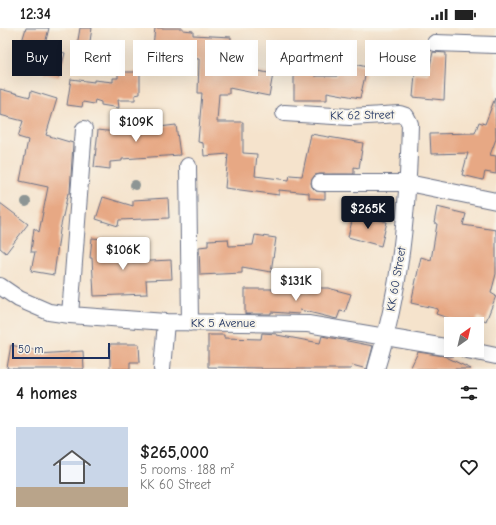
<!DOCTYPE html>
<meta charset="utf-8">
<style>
body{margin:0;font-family:"Comic Neue",sans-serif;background:#f2f2f2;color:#222;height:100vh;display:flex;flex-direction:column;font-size:15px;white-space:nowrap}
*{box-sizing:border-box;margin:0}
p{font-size:13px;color:#767676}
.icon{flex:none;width:22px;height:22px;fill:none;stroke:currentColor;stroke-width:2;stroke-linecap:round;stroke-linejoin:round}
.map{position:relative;height:341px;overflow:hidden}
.side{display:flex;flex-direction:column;background:#fff;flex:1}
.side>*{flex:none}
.banner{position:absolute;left:12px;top:12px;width:472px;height:36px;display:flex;gap:8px}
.needle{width:26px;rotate:34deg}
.fabs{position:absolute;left:444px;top:289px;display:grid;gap:8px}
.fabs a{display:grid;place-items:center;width:40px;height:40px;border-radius:0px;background:#fff;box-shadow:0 4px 16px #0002;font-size:20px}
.scale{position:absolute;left:12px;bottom:10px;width:98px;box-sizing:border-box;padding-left:4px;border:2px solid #1b2f5e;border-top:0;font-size:11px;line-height:14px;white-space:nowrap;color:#1b2f5e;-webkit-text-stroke:3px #f7f3e8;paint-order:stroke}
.price{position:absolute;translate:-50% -34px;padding:0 9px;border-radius:4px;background:#fff;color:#222;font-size:13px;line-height:26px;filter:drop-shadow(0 1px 2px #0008)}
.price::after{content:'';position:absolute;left:50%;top:24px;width:12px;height:9px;margin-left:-6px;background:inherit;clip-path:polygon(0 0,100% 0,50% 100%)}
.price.current{background:#111827;color:#fff}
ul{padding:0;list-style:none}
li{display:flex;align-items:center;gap:12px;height:100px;padding:0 16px}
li+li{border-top:1px solid #e0e0e0}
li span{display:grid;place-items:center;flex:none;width:112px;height:80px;border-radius:0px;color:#555}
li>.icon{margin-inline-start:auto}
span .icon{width:48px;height:48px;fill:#fffc;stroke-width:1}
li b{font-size:17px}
h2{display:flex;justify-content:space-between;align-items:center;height:48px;padding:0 16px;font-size:17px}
.pill{padding:0 14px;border-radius:0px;background:#fff;box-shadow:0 4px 16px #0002;font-size:14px;line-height:36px}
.pill.current{background:#111827;color:#fff}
.status{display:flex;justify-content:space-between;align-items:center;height:28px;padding:0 20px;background:#fff;direction:ltr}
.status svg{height:11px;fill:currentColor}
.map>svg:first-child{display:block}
.building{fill:#e7a884}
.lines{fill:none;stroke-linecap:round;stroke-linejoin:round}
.street-casing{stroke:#676e84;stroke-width:18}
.street{stroke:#fff;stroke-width:16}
.tree{fill:#8d9594}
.labels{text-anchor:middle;stroke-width:4;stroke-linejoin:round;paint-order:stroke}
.street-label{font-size:12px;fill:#1b2f5e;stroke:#f7f3e8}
</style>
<div class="status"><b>12:34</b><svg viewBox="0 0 49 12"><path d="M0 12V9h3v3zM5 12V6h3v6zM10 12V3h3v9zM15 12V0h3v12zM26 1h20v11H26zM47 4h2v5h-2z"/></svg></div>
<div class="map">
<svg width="496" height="341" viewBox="0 0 496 341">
<rect width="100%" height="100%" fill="#f7f3e8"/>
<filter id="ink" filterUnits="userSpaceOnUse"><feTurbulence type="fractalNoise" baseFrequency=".025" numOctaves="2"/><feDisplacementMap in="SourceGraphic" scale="8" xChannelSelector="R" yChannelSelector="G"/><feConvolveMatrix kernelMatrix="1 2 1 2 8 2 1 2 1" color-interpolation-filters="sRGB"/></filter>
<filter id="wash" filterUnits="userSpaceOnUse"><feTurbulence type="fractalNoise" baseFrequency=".012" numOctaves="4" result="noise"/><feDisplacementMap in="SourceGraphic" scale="16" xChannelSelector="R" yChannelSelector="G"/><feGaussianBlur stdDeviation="0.9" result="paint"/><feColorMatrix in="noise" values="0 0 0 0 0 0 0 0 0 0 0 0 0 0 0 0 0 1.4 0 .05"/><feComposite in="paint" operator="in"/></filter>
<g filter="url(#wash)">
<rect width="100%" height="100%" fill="#f5e3cc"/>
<g id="blocks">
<path class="building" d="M 26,0 L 49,0 L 44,20 L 65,25 L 59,49 L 44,46 L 45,42 L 16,33 Z
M 80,0 L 92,0 L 88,26 L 76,24 Z
M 155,0 L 183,0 L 183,2 L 193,3 L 193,7 L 231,9 L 230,37 L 273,46 L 269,68 L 229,60 L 229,66 L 219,66 L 217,94 L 243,94 L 243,125 L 257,126 L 255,148 L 289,152 L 290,147 L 302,148 L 311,106 L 363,115 L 359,140 L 354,139 L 354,146 L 320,146 L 315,147 L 312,151 L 311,155 L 312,159 L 316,163 L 325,164 L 325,171 L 309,170 L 309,165 L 279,162 L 279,167 L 225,160 L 228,126 L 204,128 L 203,115 L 198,114 L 202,65 L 198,65 L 199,31 L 152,27 Z
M 299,18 L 320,21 L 315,48 L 337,48 L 339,38 L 338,24 L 349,24 L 349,35 L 367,39 L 360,70 L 327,64 L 327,72 L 294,72 L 294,48 Z
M 433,24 L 446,25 L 444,72 L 413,69 L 415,46 L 428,47 Z
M 118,44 L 140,44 L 140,66 L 135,67 L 135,72 L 118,72 L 119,80 L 101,77 L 101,74 L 95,72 L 94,76 L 83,74 L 82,79 L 67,77 L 71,51 L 94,54 L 94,52 L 113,54 L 113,50 L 118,50 Z
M 0,61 L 30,69 L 31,63 L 57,71 L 46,107 L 73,115 L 70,165 L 68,165 L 60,202 L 54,247 L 31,243 L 35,224 L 31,224 L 34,200 L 39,204 L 48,159 L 20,153 L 28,112 L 18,109 L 23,93 L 0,87 Z
M 495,70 L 496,111 L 490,127 L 496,128 L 496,146 L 485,144 L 483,152 L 462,147 L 468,125 L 431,126 L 430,106 L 475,105 L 479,94 L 485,96 Z
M 158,94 L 159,99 L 176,97 L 180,127 L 122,131 L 122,133 L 110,134 L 110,141 L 94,139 L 98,102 L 116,104 L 115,97 Z
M 103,169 L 133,178 L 133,172 L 168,170 L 169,190 L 119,192 L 118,198 L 96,191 Z
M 0,175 L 28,196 L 6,225 L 0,220 Z
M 437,179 L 466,186 L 463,197 L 496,202 L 496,246 L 491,265 L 496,268 L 486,293 L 478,289 L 475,296 L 459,296 L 460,294 L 436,286 L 438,281 L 411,275 L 421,229 L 431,232 L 437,196 L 434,195 Z
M 354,185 L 387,194 L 381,218 L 348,209 Z
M 255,207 L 276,210 L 271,244 L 242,239 L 242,245 L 200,247 L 199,219 L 208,218 L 208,212 L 228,211 L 229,218 L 253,217 Z
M 92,210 L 115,212 L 114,227 L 131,226 L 132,234 L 171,232 L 172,251 L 146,252 L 147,266 L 94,268 L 92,230 L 90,230 Z
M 311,260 L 328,260 L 351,266 L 345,284 L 340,283 L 337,291 L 300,282 L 299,286 L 271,284 L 271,286 L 245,286 L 245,261 L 287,261 L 310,264 Z
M 262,305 L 277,306 L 277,307 L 320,315 L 322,308 L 373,318 L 367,341 L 352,337 L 351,341 L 261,341 L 261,340 L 208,339 L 208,307 L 224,307 L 224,310 L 261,311 Z
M 110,316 L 139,316 L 140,334 L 130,334 L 130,341 L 110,341 Z
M 11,317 L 38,323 L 38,326 L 83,323 L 84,341 L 13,341 L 7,340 Z
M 418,324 L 444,328 L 471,341 L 410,341 Z"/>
</g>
</g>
<g filter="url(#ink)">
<use href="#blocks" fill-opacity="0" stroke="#676e84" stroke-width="1"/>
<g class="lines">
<g class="street-casing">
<path id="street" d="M 435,15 L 496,17
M 284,85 L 350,89 L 400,86 L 406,88 L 410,96 C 408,178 401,262 376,341
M 188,138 L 190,295
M 320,155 L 408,155 L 496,173
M 0,258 L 19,271 L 49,284 L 70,287 L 166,294 L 308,296 L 451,320
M 70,287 L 84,101
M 467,322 L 496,328
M 162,341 L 166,294"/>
</g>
<use href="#street" class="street"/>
</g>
<g class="tree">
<circle cx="135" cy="157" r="5"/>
<circle cx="26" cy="174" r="5"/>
</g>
</g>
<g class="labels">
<g class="street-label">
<text transform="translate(362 87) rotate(-1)" y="4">KK 62 Street</text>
<text transform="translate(396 251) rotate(-80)" y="4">KK 60 Street</text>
<text x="223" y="299">KK 5 Avenue</text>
</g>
</g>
</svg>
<div class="fabs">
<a><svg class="needle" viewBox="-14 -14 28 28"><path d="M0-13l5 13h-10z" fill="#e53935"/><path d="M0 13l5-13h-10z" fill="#767676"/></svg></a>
</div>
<div class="scale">50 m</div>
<b class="price" style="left:136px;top:115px">$109K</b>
<b class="price current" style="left:368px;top:202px">$265K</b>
<b class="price" style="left:123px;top:243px">$106K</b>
<b class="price" style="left:296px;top:274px">$131K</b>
<div class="banner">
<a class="pill current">Buy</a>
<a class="pill">Rent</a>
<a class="pill">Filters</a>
<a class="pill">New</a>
<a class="pill">Apartment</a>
<a class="pill">House</a>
</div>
</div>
<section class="side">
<h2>4 homes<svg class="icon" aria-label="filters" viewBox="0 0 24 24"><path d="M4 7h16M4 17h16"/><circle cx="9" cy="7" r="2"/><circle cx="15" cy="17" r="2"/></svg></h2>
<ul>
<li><span style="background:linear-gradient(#c9d6e8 75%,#b9a48a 0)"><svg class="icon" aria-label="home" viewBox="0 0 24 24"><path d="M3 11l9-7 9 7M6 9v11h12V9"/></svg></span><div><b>$265,000</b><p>5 rooms · 188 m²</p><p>KK 60 Street</p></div><svg class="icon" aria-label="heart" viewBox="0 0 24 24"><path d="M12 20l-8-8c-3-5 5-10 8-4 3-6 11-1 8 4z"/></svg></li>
</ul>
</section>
